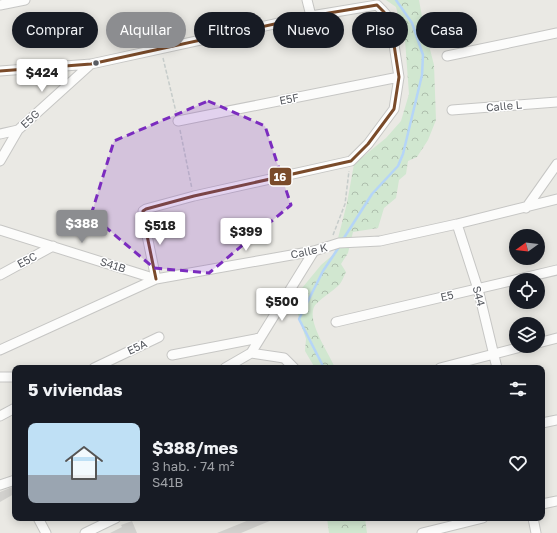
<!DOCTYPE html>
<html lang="es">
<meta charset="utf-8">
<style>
body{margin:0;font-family:"Golos Text",sans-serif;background:#242831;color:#f1f3f6;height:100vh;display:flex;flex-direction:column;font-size:15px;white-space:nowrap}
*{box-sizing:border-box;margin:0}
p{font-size:13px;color:#9ea1a6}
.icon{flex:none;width:22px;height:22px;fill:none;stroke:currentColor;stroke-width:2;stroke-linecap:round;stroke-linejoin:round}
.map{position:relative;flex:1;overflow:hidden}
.side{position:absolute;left:12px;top:365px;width:533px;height:156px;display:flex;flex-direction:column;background:#171b24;border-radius:8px;box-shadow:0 2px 10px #0003}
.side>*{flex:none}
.top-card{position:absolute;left:12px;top:12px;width:533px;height:36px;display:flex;gap:8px}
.needle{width:26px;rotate:255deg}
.controls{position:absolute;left:509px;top:229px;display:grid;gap:8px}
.controls a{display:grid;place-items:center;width:36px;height:36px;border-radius:50%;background:#171b24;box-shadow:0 2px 10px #0003;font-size:20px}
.price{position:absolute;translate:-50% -34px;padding:0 9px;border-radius:4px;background:#fff;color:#222;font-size:13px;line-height:26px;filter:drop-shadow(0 1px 2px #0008)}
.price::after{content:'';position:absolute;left:50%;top:24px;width:12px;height:9px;margin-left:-6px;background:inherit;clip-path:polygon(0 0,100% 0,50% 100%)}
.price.selected{background:#8c8d90;color:#fff}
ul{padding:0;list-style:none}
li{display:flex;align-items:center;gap:12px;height:100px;padding:0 16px}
li span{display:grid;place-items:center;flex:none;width:112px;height:80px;border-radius:8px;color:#555}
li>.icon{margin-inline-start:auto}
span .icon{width:48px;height:48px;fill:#fffc;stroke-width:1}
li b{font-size:17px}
h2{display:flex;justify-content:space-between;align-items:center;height:48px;padding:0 16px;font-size:17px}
.pill{padding:0 14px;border-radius:18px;background:#171b24;box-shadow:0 2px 10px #0003;font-size:14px;line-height:36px}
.pill.selected{background:#8c8d90;color:#fff}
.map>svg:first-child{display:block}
.forest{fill:url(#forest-crowns)}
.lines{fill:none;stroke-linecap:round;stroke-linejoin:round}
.stream{stroke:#b5d5f7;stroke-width:2.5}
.building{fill:#d2d1ce}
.street-casing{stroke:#c6c6c4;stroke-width:11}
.path{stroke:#c6ccca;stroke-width:1.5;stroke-dasharray:4 2;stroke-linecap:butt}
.street{stroke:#fcfcfb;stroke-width:9}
.bus-1-casing{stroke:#fff;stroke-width:6}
.bus-1{stroke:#7a4b2a;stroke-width:3}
.marked{fill:#7b2cbf;fill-opacity:0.2;stroke:#7b2cbf;stroke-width:3;stroke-dasharray:8 5;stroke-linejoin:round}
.bus-dot{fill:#595c62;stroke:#fff;stroke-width:1.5}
.labels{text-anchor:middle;stroke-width:3;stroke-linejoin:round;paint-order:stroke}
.street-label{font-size:11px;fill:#595c62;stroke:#fff}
.line-badge{stroke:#fff;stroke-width:1.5}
.badge-label{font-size:11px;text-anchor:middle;font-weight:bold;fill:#fff}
</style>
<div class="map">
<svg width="557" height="533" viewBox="0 0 557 533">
<defs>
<pattern id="forest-crowns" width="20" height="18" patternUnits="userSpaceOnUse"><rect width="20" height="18" fill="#d1e7d0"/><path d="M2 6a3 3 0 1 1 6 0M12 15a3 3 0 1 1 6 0" fill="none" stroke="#adbeac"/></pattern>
</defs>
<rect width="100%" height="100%" fill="#eae9e4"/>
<path class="forest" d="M 386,0 L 419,0 L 423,22 L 434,65 L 436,120 L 428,140 L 417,157 L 408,161 L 406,174 L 399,180 L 396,198 L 384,208 L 378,228 L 353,232 L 348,253 L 341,264 L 346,272 C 344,276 342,282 339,285 C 332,292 324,296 317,303 C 302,316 330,354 335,368 L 315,368 L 305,351 L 306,339 L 293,299 L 321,265 L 334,254 L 347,203 L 354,164 L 386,138 L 401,121 L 409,94 L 405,40 L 396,7 Z
M 327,518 L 365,518 L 367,533 L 329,533 Z"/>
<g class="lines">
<path class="stream" d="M 342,241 L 372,194 L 398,166 L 403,154 L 422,75 L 423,55 L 412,23 L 396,0
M 324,368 L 299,319 L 323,271 L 339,247"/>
</g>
<path class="building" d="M 12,487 L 14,494 L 0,502 L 0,492 Z
M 254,518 L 277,518 L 241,533 L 217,533 Z
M 132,521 L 137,533 L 110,533 L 122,527 L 121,525 Z"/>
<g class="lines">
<g class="street-casing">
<path id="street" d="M 307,0 L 311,16
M 0,5 L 25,0
M 447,56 L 557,33
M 0,71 L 91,64 L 311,16 L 377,5 L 383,11 L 390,19 L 399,77 L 394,109 L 368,144 L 351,161 L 194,196 L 146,209 L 143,211 L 143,216 L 156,279
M 452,110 L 557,102
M 178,121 L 399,77
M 0,134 L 18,130 L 91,64
M 0,161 L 18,130
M 526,208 L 557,164
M 457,224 L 478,289 L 497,368
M 0,230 L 156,279
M 0,275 L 53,246
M 336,322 L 557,270
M 538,343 L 557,338
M 0,350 L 156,279 L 314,251 L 339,243 L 380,241 L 457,224 L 557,199
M 251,353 L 284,358 L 294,368
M 172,355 L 260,338
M 94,368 L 159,337
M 225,368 L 251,353 L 314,251
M 440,368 L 525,346
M 0,377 L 15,377
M 0,416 L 15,408
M 542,423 L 557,420
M 0,485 L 15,480
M 542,504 L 557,501
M 38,518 L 46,533
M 533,518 L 536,533
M 85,533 L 116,518
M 422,533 L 483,518"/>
</g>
<path class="path" d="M 163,58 L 176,112
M 180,130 L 192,189
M 333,235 L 345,204 L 349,171"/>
<use href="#street" class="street"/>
<g class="bus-1-casing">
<path id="bus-1" d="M 0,71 L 91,64 L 311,16 L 377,5 L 383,11 L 390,19 L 399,77 L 394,109 L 368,144 L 351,161 L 194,196 L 146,209 L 143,211 L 143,216 L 156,279"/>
</g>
<use href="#bus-1" class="bus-1"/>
</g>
<path class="marked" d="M 208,101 L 265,126 L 291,205 L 209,273 L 154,268 L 91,215 L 114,141 Z"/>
<circle class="bus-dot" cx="96" cy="63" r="3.5"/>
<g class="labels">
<g class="street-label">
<text transform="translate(289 99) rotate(-11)" y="4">E5F</text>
<text transform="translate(504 106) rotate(-5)" y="4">Calle L</text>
<text transform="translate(30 119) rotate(-43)" y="4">E5G</text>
<text transform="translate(309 251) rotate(-12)" y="4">Calle K</text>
<text transform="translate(27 260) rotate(-28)" y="4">E5C</text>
<text transform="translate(113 265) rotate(18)" y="4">S41B</text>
<text transform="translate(447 296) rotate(-13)" y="4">E5</text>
<text transform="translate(479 296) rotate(75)" y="4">S44</text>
<text transform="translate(137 347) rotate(-25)" y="4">E5A</text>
</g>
</g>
<rect class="line-badge" x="269" y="167" width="23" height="19" rx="4" fill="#7a4b2a"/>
<g class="badge-label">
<text x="280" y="181">16</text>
</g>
</svg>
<div class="controls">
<a><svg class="needle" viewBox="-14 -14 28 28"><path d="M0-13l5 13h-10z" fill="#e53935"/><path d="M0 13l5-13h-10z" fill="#9ea1a6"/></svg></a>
<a><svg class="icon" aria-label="locate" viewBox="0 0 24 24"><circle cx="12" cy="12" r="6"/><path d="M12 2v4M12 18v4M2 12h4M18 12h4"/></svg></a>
<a><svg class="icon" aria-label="layers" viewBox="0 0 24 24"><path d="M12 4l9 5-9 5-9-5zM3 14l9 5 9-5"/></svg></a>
</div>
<b class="price" style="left:42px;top:93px">$424</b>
<b class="price selected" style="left:82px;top:244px">$388</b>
<b class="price" style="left:160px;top:246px">$518</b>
<b class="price" style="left:246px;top:252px">$399</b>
<b class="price" style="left:282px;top:322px">$500</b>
<div class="top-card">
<a class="pill">Comprar</a>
<a class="pill selected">Alquilar</a>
<a class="pill">Filtros</a>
<a class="pill">Nuevo</a>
<a class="pill">Piso</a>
<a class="pill">Casa</a>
</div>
<section class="side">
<h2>5 viviendas<svg class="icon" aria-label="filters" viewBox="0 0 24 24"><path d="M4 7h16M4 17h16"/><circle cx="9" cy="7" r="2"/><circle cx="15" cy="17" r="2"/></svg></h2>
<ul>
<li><span style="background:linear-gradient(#bfe0f5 65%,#9aa5b1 0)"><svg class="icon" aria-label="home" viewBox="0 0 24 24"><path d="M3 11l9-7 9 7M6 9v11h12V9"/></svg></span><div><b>$388/mes</b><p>3 hab. · 74 m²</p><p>S41B</p></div><svg class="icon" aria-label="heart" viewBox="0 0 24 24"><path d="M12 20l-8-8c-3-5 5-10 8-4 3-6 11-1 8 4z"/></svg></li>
</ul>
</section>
</div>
